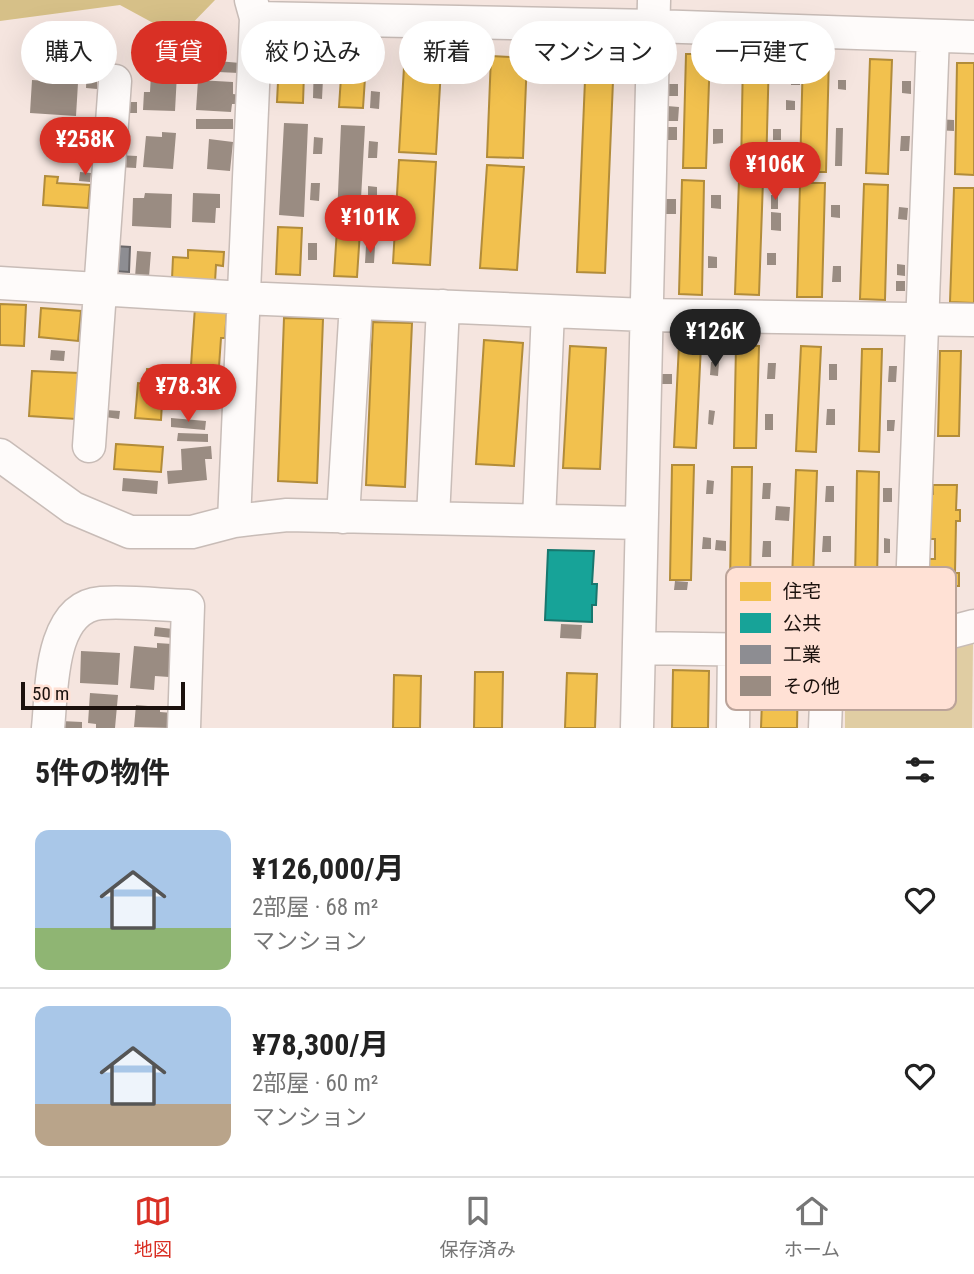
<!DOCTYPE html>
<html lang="ja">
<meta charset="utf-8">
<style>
body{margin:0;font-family:"Roboto Condensed","Noto Sans JP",sans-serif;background:#f2f2f2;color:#222;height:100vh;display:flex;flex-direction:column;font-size:26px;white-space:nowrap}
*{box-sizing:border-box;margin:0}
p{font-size:23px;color:#767676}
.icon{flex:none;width:38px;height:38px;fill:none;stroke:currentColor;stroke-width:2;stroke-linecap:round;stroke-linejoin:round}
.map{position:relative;height:728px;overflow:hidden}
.details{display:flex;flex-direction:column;background:#fff;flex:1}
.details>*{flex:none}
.guide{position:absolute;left:21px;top:21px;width:933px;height:63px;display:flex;gap:14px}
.scale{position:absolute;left:21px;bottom:18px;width:164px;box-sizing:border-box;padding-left:7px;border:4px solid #1b110d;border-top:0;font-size:19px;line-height:24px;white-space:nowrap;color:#1b110d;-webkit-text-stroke:5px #ffe1d5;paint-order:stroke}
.price{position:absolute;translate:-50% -60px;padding:0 16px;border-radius:24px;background:#d93025;color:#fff;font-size:23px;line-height:46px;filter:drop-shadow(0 2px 4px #0008)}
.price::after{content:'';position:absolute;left:50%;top:42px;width:21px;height:16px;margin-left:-10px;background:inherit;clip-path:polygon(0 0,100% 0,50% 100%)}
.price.current{background:#222;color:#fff}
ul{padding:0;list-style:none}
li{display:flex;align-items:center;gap:21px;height:175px;padding:0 35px}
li+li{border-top:2px solid #e0e0e0}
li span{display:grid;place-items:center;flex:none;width:196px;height:140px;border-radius:14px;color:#555}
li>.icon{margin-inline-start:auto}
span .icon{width:84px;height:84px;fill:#fffc;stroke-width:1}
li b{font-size:30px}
h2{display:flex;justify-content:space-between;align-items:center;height:84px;padding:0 35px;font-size:30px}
.pill{padding:0 24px;border-radius:32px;background:#fff;box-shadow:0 7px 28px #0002;font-size:24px;line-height:63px}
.pill.current{background:#d93025;color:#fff}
.tab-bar{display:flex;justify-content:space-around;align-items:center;height:98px;border-top:2px solid #e0e0e0;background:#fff;font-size:19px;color:#767676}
.tab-bar a{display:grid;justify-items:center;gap:4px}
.tab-bar .current{color:#d93025}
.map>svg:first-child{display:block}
.green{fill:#e0cda3}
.forest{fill:#d6c088}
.homes{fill:#f2c14e;stroke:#b28c3a;stroke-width:2}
.public{fill:#17a398;stroke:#18776e;stroke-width:2}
.industry{fill:#8d8d92;stroke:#6b686a;stroke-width:2}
.building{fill:#9a8c82}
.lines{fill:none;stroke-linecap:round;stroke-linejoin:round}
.minor-casing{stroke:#c8bcb7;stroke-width:35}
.minor{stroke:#fefbfa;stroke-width:32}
.key{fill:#ffe1d5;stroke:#bba399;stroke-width:2}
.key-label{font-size:19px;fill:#1b110d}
</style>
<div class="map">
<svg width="974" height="728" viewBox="0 0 974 728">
<rect width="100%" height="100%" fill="#f5e5df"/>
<path class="green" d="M 973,641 L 972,728 L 845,728 L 845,664 Z"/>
<path class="forest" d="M 0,0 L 215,0 L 179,37 L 120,5 L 0,21 Z"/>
<path class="homes" d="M 280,42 L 305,43 L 303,103 L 277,102 Z
M 343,47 L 367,48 L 363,108 L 339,107 Z
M 405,50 L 442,52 L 436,154 L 399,152 Z
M 686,54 L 710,54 L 706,168 L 683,168 Z
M 491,56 L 527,58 L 523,158 L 487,157 Z
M 743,56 L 769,56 L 766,171 L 741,171 Z
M 803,56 L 829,57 L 826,172 L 800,172 Z
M 870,59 L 892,60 L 888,174 L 866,173 Z
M 957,63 L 974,63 L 974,175 L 955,174 Z
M 585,80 L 613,81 L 605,273 L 577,272 Z
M 399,160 L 436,162 L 430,265 L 393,263 Z
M 487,165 L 524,167 L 517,270 L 480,268 Z
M 45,176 L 58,177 L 57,183 L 90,185 L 88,208 L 43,205 Z
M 739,179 L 763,180 L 759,295 L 735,294 Z
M 682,180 L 704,181 L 702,295 L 679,294 Z
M 800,183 L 825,183 L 822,297 L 797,297 Z
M 864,184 L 888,185 L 885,300 L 860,299 Z
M 954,188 L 974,188 L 974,303 L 950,302 Z
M 278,227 L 302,228 L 300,275 L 276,274 Z
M 337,229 L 360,231 L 357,277 L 334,276 Z
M 188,250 L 224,252 L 223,266 L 216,265 L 215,282 L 172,279 L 173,257 L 188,258 Z
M 0,304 L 26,305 L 24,346 L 0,345 Z
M 195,307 L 227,309 L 225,338 L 221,338 L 218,381 L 190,380 Z
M 41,308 L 81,311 L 78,341 L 39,337 Z
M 284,318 L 323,319 L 317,483 L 278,481 Z
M 373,322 L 412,323 L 405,487 L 366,485 Z
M 484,340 L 523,343 L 514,466 L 476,464 Z
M 679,344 L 701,345 L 696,448 L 674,447 Z
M 736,345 L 759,346 L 756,448 L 734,448 Z
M 570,346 L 606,348 L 600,469 L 563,468 Z
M 801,346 L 821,347 L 816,452 L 796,451 Z
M 862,349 L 882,349 L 879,452 L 859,451 Z
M 940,351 L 961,351 L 959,436 L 938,436 Z
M 147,369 L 164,370 L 161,420 L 135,418 L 138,383 L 146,384 Z
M 32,371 L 79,373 L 76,419 L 29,416 Z
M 116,444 L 163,447 L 161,472 L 114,469 Z
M 672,465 L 694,465 L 691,580 L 670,580 Z
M 732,467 L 752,467 L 750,583 L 730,583 Z
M 796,470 L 817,471 L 813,579 L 792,579 Z
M 857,471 L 879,472 L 877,581 L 855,580 Z
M 933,485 L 957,485 L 956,510 L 960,510 L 960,521 L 956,521 L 955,573 L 959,573 L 959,586 L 956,586 L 955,612 L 932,612 L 933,600 L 929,600 L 929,559 L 935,559 L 935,539 L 929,539 L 930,495 L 933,494 Z
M 673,670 L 709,671 L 708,728 L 672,728 Z
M 475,672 L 503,672 L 502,728 L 474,728 Z
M 567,673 L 597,674 L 595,728 L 565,728 Z
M 763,673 L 798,674 L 797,728 L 761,728 Z
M 394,675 L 421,676 L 420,728 L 393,728 Z"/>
<path class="public" d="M 548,550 L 594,551 L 592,584 L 597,584 L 596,605 L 592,605 L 592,622 L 545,620 Z"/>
<path class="industry" d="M 114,246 L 130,247 L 129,272 L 112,271 Z"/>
<path class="building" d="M 314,59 L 324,59 L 322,99 L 313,98 Z
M 218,61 L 240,63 L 239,73 L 218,72 Z
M 87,64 L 97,64 L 97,89 L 86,88 Z
M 774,71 L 784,71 L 784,84 L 773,84 Z
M 791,72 L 800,72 L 800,85 L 791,85 Z
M 151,73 L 177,74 L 175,111 L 143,110 L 144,92 L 150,92 Z
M 32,80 L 78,83 L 76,116 L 30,113 Z
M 198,80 L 233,82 L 233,94 L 241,95 L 241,104 L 232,104 L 231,112 L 196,110 Z
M 838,80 L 846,80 L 846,90 L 838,89 Z
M 902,81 L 911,81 L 911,94 L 902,93 Z
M 668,84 L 678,84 L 678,96 L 668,96 Z
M 371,91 L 380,92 L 379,109 L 370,108 Z
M 786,100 L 795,101 L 795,110 L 786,110 Z
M 119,102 L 137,102 L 137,113 L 119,113 Z
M 667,106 L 679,107 L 678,121 L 667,121 Z
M 196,119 L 233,119 L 233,129 L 196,129 Z
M 935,119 L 954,120 L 954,131 L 935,130 Z
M 284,123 L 308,124 L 304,217 L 279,215 Z
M 341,125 L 365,126 L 360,217 L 337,216 Z
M 667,127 L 677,127 L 677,140 L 667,140 Z
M 836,128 L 843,128 L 842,166 L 835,166 Z
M 713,129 L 723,129 L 723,143 L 713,144 Z
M 773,129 L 781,129 L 781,140 L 773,140 Z
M 162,132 L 176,133 L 173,169 L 143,167 L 146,136 L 162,137 Z
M 901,136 L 910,136 L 909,151 L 900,151 Z
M 314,137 L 323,138 L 322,154 L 313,154 Z
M 209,139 L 233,142 L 230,171 L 207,169 Z
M 369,141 L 378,142 L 377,158 L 368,158 Z
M 117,155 L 137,156 L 136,168 L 117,167 Z
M 773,155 L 781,155 L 781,166 L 772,165 Z
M 80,172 L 91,173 L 90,182 L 79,181 Z
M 311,183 L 320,183 L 319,201 L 310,200 Z
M 368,186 L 377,187 L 377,204 L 368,203 Z
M 145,193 L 172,194 L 171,228 L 132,226 L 133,198 L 144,198 Z
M 193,193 L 220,194 L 220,208 L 216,208 L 215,223 L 192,222 Z
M 711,195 L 721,195 L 721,209 L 711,208 Z
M 771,195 L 778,195 L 778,209 L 771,209 Z
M 665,199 L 676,199 L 676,214 L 665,214 Z
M 831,205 L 840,205 L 840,218 L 831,217 Z
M 899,207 L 908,208 L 907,220 L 898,219 Z
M 771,212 L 781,213 L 781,231 L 771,230 Z
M 308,243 L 317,243 L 317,260 L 308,260 Z
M 366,246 L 375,246 L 374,263 L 365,263 Z
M 137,251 L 151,252 L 149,277 L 135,277 Z
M 767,253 L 776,253 L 776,265 L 767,265 Z
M 708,256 L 717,257 L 717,268 L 708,268 Z
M 897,264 L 905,265 L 905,276 L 897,275 Z
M 833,266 L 841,266 L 841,282 L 832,282 Z
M 896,281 L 905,281 L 905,291 L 896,291 Z
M 51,350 L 65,351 L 64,361 L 50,360 Z
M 711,362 L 719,362 L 718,376 L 710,375 Z
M 768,363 L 776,363 L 775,379 L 767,379 Z
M 829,364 L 837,364 L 837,380 L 829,380 Z
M 889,366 L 897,366 L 896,382 L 888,382 Z
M 661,374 L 672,374 L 672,384 L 661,384 Z
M 827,409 L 835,409 L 835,425 L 826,425 Z
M 106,410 L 120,411 L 119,419 L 105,417 Z
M 709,410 L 715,411 L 713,425 L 708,424 Z
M 765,414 L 773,414 L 773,430 L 765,430 Z
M 171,418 L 206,421 L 205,430 L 171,427 Z
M 887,420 L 895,420 L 894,431 L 887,431 Z
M 178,433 L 208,434 L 208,442 L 177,441 Z
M 211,446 L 212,459 L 205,459 L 207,480 L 168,484 L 167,471 L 182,470 L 181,449 Z
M 123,478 L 158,481 L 157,494 L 122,491 Z
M 707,480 L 714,481 L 713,494 L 706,494 Z
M 763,483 L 771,483 L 770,499 L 762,499 Z
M 826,486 L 834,486 L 834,502 L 825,502 Z
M 883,488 L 892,488 L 892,502 L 883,502 Z
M 776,506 L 790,507 L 789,521 L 775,520 Z
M 823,536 L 831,536 L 831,552 L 822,552 Z
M 703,537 L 711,538 L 711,549 L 702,549 Z
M 884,538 L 890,539 L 890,553 L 884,553 Z
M 716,540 L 726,541 L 726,551 L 715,550 Z
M 763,541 L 771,541 L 771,557 L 762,557 Z
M 675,581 L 688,582 L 687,590 L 674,590 Z
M 561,624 L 582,625 L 581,639 L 560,638 Z
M 155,627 L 173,629 L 172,638 L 154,636 Z
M 157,643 L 172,644 L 169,677 L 155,676 L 154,690 L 130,688 L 134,646 L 157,648 Z
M 81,651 L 120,653 L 118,685 L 80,683 Z
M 90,693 L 118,695 L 115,728 L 96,728 L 96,724 L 88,723 Z
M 136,705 L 160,707 L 160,712 L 173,713 L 172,728 L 134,727 Z
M 61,721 L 82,722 L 82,728 L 61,728 Z"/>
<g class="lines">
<g class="minor-casing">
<path id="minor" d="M 256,18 L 653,26 L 974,37
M 0,283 L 244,298 L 646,315 L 974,320
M 89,446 L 115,81
M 0,455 L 73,508 L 130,532 L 192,532 L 234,521 L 287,515 L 641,523
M 343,517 L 356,303
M 433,518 L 443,306
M 539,520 L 548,311
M 234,521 L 256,18 L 251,0
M 910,643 L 933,36
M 639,648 L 828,651 L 910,643 L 974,626
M 48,728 C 52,691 49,607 101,603 C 129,601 160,605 188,606 L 184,728
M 637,728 L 654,0
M 733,728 L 734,650
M 825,728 L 828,651"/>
</g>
<use href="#minor" class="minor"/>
</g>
<rect x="726" y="567" width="230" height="143" rx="10" class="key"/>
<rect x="740" y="582" width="31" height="19" fill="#f2c14e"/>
<rect x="740" y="613" width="31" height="20" fill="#17a398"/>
<rect x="740" y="645" width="31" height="19" fill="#8d8d92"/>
<rect x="740" y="676" width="31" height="20" fill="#9a8c82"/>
<g class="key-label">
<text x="783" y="598">住宅</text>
<text x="783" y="630">公共</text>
<text x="783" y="661">工業</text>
<text x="783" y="693">その他</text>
</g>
</svg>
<div class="scale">50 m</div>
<b class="price" style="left:85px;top:177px">¥258K</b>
<b class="price" style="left:775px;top:202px">¥106K</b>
<b class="price" style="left:370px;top:255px">¥101K</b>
<b class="price current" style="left:715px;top:369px">¥126K</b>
<b class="price" style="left:188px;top:424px">¥78.3K</b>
<div class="guide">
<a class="pill">購入</a>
<a class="pill current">賃貸</a>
<a class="pill">絞り込み</a>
<a class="pill">新着</a>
<a class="pill">マンション</a>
<a class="pill">一戸建て</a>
</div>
</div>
<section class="details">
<h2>5件の物件<svg class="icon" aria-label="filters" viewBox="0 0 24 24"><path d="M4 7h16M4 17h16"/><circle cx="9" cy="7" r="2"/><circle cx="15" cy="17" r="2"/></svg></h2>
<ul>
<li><span style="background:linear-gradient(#a9c7e8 70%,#8fb573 0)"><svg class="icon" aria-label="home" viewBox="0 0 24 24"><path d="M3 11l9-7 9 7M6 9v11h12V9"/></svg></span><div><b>¥126,000/月</b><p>2部屋 · 68 m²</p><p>マンション</p></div><svg class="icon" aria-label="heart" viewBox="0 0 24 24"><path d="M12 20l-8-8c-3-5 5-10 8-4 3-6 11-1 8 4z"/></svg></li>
<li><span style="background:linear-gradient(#a9c7e8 70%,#b9a48a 0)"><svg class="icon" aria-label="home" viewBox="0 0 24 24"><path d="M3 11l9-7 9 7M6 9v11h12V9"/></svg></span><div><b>¥78,300/月</b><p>2部屋 · 60 m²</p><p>マンション</p></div><svg class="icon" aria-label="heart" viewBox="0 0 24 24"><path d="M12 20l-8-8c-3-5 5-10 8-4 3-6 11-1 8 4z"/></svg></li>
</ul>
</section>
<nav class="tab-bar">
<a class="current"><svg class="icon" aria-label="map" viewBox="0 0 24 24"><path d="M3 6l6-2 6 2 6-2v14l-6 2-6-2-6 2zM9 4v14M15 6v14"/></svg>地図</a>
<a><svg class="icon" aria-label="saved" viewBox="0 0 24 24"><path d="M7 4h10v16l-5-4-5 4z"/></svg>保存済み</a>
<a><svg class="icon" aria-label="home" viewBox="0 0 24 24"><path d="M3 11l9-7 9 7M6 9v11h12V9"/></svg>ホーム</a>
</nav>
